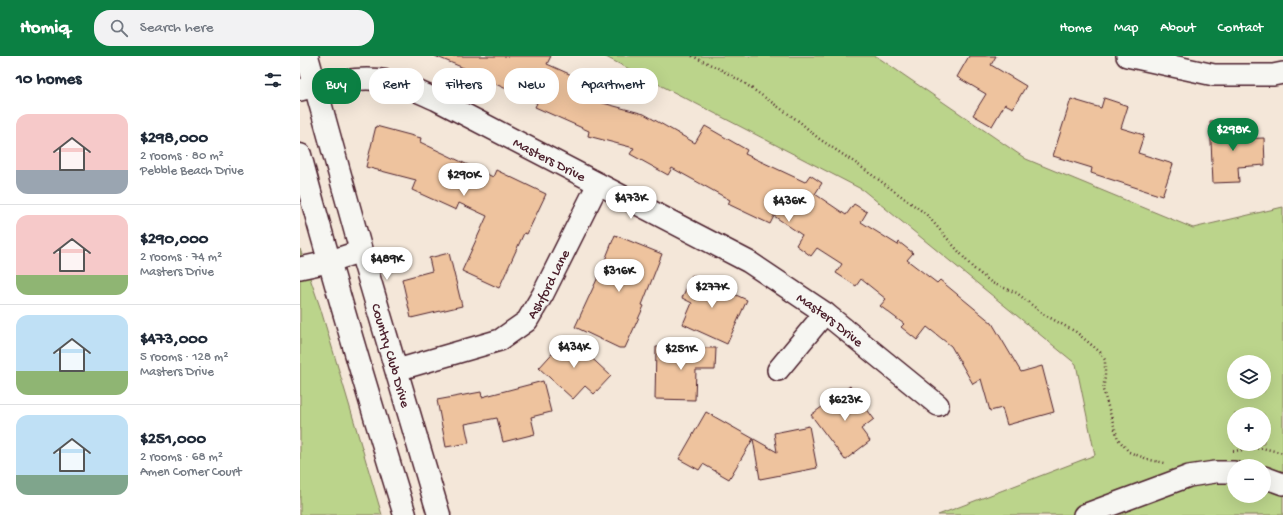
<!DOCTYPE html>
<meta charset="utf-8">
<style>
body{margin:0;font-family:"Gochi Hand",sans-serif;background:#f2f2f3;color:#1f2937;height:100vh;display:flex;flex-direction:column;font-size:15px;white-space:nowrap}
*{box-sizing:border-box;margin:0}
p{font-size:13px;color:#747a83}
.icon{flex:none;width:22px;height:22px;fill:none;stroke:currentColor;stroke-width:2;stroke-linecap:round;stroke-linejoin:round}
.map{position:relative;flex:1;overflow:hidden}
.sheet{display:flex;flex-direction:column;background:#fff;width:300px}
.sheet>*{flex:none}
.banner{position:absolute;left:12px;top:12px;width:380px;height:36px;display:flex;gap:8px}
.tools{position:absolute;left:927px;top:299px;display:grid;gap:8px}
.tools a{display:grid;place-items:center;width:44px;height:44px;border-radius:50%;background:#fff;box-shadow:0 4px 16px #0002;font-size:20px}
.price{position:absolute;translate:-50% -34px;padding:0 9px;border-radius:14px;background:#fff;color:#222;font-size:13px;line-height:26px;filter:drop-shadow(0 1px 2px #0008)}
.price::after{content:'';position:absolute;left:50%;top:24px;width:12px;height:9px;margin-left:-6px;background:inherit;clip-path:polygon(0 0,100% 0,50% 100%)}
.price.current{background:#0b8043;color:#fff}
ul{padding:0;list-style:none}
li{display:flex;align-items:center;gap:12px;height:100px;padding:0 16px}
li+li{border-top:1px solid #e0e1e3}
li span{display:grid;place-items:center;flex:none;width:112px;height:80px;border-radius:12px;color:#555}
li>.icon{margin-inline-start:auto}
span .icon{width:48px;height:48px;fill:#fffc;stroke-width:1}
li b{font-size:17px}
h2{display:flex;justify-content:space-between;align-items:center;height:48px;padding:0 16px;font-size:17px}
.tag{padding:0 14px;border-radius:16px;background:#fff;box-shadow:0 4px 16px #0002;font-size:14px;line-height:36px}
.tag.current{background:#0b8043;color:#fff}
header{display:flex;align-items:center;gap:24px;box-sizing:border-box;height:56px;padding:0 20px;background:#0b8043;color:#fff}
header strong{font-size:19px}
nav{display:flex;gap:22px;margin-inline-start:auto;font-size:14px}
.search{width:280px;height:36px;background:#f2f2f3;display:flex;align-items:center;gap:10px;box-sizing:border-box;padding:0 14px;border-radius:16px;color:#747a83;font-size:15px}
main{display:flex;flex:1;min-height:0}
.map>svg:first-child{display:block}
.green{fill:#bbd48b;stroke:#827a5b;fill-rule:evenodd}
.building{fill:#eec39e;stroke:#4a1f2b}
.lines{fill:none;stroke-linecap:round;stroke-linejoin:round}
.minor-casing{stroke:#4a1f2b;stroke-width:24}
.major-casing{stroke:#4a1f2b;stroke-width:25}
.path{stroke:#4a1f2b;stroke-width:2.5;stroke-dasharray:1 3;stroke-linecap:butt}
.minor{stroke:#f6f6f2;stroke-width:21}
.major{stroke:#f6f6f2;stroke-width:22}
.labels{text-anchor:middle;stroke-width:3.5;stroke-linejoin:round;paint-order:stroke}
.street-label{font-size:14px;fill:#4a1f2b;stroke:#f6f6f2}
</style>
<header>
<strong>Homiq</strong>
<div class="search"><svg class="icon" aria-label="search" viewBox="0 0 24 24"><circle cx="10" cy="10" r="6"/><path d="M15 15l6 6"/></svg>Search here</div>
<nav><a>Home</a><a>Map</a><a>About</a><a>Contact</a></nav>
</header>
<main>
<section class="sheet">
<h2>10 homes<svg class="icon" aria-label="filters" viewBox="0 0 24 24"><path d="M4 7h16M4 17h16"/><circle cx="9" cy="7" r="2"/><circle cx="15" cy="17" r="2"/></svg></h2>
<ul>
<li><span style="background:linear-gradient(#f6c9c9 70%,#9aa5b1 0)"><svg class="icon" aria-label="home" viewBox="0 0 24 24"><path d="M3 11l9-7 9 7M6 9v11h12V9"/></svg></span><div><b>$298,000</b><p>2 rooms · 80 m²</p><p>Pebble Beach Drive</p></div></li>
<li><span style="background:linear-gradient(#f6c9c9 75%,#8fb573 0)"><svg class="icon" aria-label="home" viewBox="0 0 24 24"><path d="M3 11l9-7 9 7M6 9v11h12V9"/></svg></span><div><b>$290,000</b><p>2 rooms · 74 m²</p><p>Masters Drive</p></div></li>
<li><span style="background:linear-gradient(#bfe0f5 70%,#8fb573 0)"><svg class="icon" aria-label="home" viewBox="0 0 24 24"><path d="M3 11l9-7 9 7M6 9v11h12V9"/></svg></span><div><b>$473,000</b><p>5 rooms · 128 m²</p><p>Masters Drive</p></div></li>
<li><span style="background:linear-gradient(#bfe0f5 75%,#7fa58c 0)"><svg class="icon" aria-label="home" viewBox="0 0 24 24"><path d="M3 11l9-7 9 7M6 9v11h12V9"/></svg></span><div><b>$251,000</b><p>2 rooms · 68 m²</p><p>Amen Corner Court</p></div></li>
</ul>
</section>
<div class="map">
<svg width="983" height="459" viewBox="0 0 983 459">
<rect width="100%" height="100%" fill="#f4e7d9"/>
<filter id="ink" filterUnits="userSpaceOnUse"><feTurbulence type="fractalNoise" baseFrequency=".025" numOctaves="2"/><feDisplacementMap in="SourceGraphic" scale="8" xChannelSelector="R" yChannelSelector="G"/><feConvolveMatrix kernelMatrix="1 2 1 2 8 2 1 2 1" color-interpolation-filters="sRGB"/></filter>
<g filter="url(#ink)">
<path class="green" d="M 304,0 L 576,0 L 726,103 L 893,172 L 983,151 L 983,459 L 638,459 L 795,399 L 776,308 L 563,134 ZM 934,306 L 964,306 L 964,336 L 934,336 ZM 934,358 L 964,358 L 964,388 L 934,388 ZM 934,410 L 964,410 L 964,440 L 934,440 Z
M 0,193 L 20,251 L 82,459 L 0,459 Z"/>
<path class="building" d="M 135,0 L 251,0 L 247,8 L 294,29 L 288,43 L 344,58 L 395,87 L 405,70 L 447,94 L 445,98 L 505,126 L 510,119 L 522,127 L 515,138 L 546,159 L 554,148 L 567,156 L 561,166 L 598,189 L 599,186 L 613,197 L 607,204 L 637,227 L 640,224 L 692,267 L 721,316 L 742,310 L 754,356 L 707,369 L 702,352 L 690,355 L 681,323 L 673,328 L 651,290 L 627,271 L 617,284 L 601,271 L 604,268 L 580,250 L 586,243 L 561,223 L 556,230 L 536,217 L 542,208 L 517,192 L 511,200 L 496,189 L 502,179 L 474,160 L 470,168 L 428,148 L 430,144 L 372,112 L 368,119 L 330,98 L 334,92 L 288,80 L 289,75 L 235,51 L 237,47 L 189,25 L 190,23 Z
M 669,0 L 696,0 L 691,9 L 726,30 L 713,52 L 705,48 L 692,70 L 673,59 L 686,38 L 657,21 Z
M 804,42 L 828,50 L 821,72 L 844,79 L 838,97 L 873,108 L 862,140 L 791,117 L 792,112 L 753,100 L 771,43 L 801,52 Z
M 937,64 L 937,83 L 964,82 L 965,109 L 938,111 L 939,126 L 913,127 L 910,65 Z
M 76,70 L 121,82 L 120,86 L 193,121 L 196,114 L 246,138 L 227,178 L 224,177 L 199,232 L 162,215 L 187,160 L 159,147 L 156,154 L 112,134 L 116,124 L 66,111 Z
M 315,179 L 362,198 L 342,249 L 344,250 L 325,292 L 319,292 L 275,271 L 299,219 Z
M 149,197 L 162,250 L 111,262 L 102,223 L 132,215 L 129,202 Z
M 392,219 L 447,244 L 427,288 L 383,268 L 392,247 L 382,242 Z
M 268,280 L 311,320 L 294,338 L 285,330 L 273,343 L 239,312 Z
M 356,291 L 416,292 L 415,314 L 396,314 L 395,344 L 355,343 Z
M 243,325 L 251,356 L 231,361 L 235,378 L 203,386 L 197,362 L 165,368 L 169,387 L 146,391 L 137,344 L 181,336 L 182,341 Z
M 550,330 L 574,363 L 561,373 L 570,385 L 545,404 L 511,359 Z
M 406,356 L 477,396 L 474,377 L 509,370 L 517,412 L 460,423 L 453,383 L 429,423 L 403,408 L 399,414 L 379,403 Z"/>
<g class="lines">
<g class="minor-casing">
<g id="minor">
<path d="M 827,0 L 914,19 L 973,19 L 983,17"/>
<path id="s1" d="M 0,34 C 28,27 60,19 88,25 C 106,29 121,37 137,44 L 449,206 L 525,257 L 638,349"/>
<path d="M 0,212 L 28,206 L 61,195"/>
<path id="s2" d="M 97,314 L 200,284 L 227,265 L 243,238 L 298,128"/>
<path d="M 478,314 L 525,257"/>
<path d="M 964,421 L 983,428"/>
<path d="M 784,459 L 889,420 L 915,416 L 934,416"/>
</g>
</g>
<g class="major-casing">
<g id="major">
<path id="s3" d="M 7,0 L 61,195 L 139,459"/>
<path d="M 0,99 C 32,220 68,339 105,459"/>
</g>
</g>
<path class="path" d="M 392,0 L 420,13 L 444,27 L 500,66 L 518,82 L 557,108 L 626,158 L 673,212 L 692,227 L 717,237 L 743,258 L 776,276 L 800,296 L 805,304 L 805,321 L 803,334 L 818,383 L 829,396 L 850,404 L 865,407
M 933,395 L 962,392 L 983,397"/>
<use href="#minor" class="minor"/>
<use href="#major" class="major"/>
</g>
</g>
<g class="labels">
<g class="street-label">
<text dy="5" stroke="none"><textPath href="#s1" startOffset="269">Masters Drive</textPath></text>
<text dy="5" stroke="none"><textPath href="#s2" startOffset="183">Ashford Lane</textPath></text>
<text dy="5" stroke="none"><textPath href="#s1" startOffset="593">Masters Drive</textPath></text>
<text dy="5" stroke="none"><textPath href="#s3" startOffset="311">Country Club Drive</textPath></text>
</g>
</g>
</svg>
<div class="tools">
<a><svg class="icon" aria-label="layers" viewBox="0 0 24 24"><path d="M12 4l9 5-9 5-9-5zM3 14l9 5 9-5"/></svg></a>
<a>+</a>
<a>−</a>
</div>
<b class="price current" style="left:933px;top:96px">$298K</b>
<b class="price" style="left:164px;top:141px">$290K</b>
<b class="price" style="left:331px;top:164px">$473K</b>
<b class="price" style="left:489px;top:167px">$436K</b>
<b class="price" style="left:87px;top:225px">$489K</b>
<b class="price" style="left:319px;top:237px">$316K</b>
<b class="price" style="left:412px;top:253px">$277K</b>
<b class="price" style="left:274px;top:313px">$434K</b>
<b class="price" style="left:381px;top:315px">$251K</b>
<b class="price" style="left:545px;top:366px">$623K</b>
<div class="banner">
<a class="tag current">Buy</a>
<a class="tag">Rent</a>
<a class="tag">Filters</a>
<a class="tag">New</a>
<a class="tag">Apartment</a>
</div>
</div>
</main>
